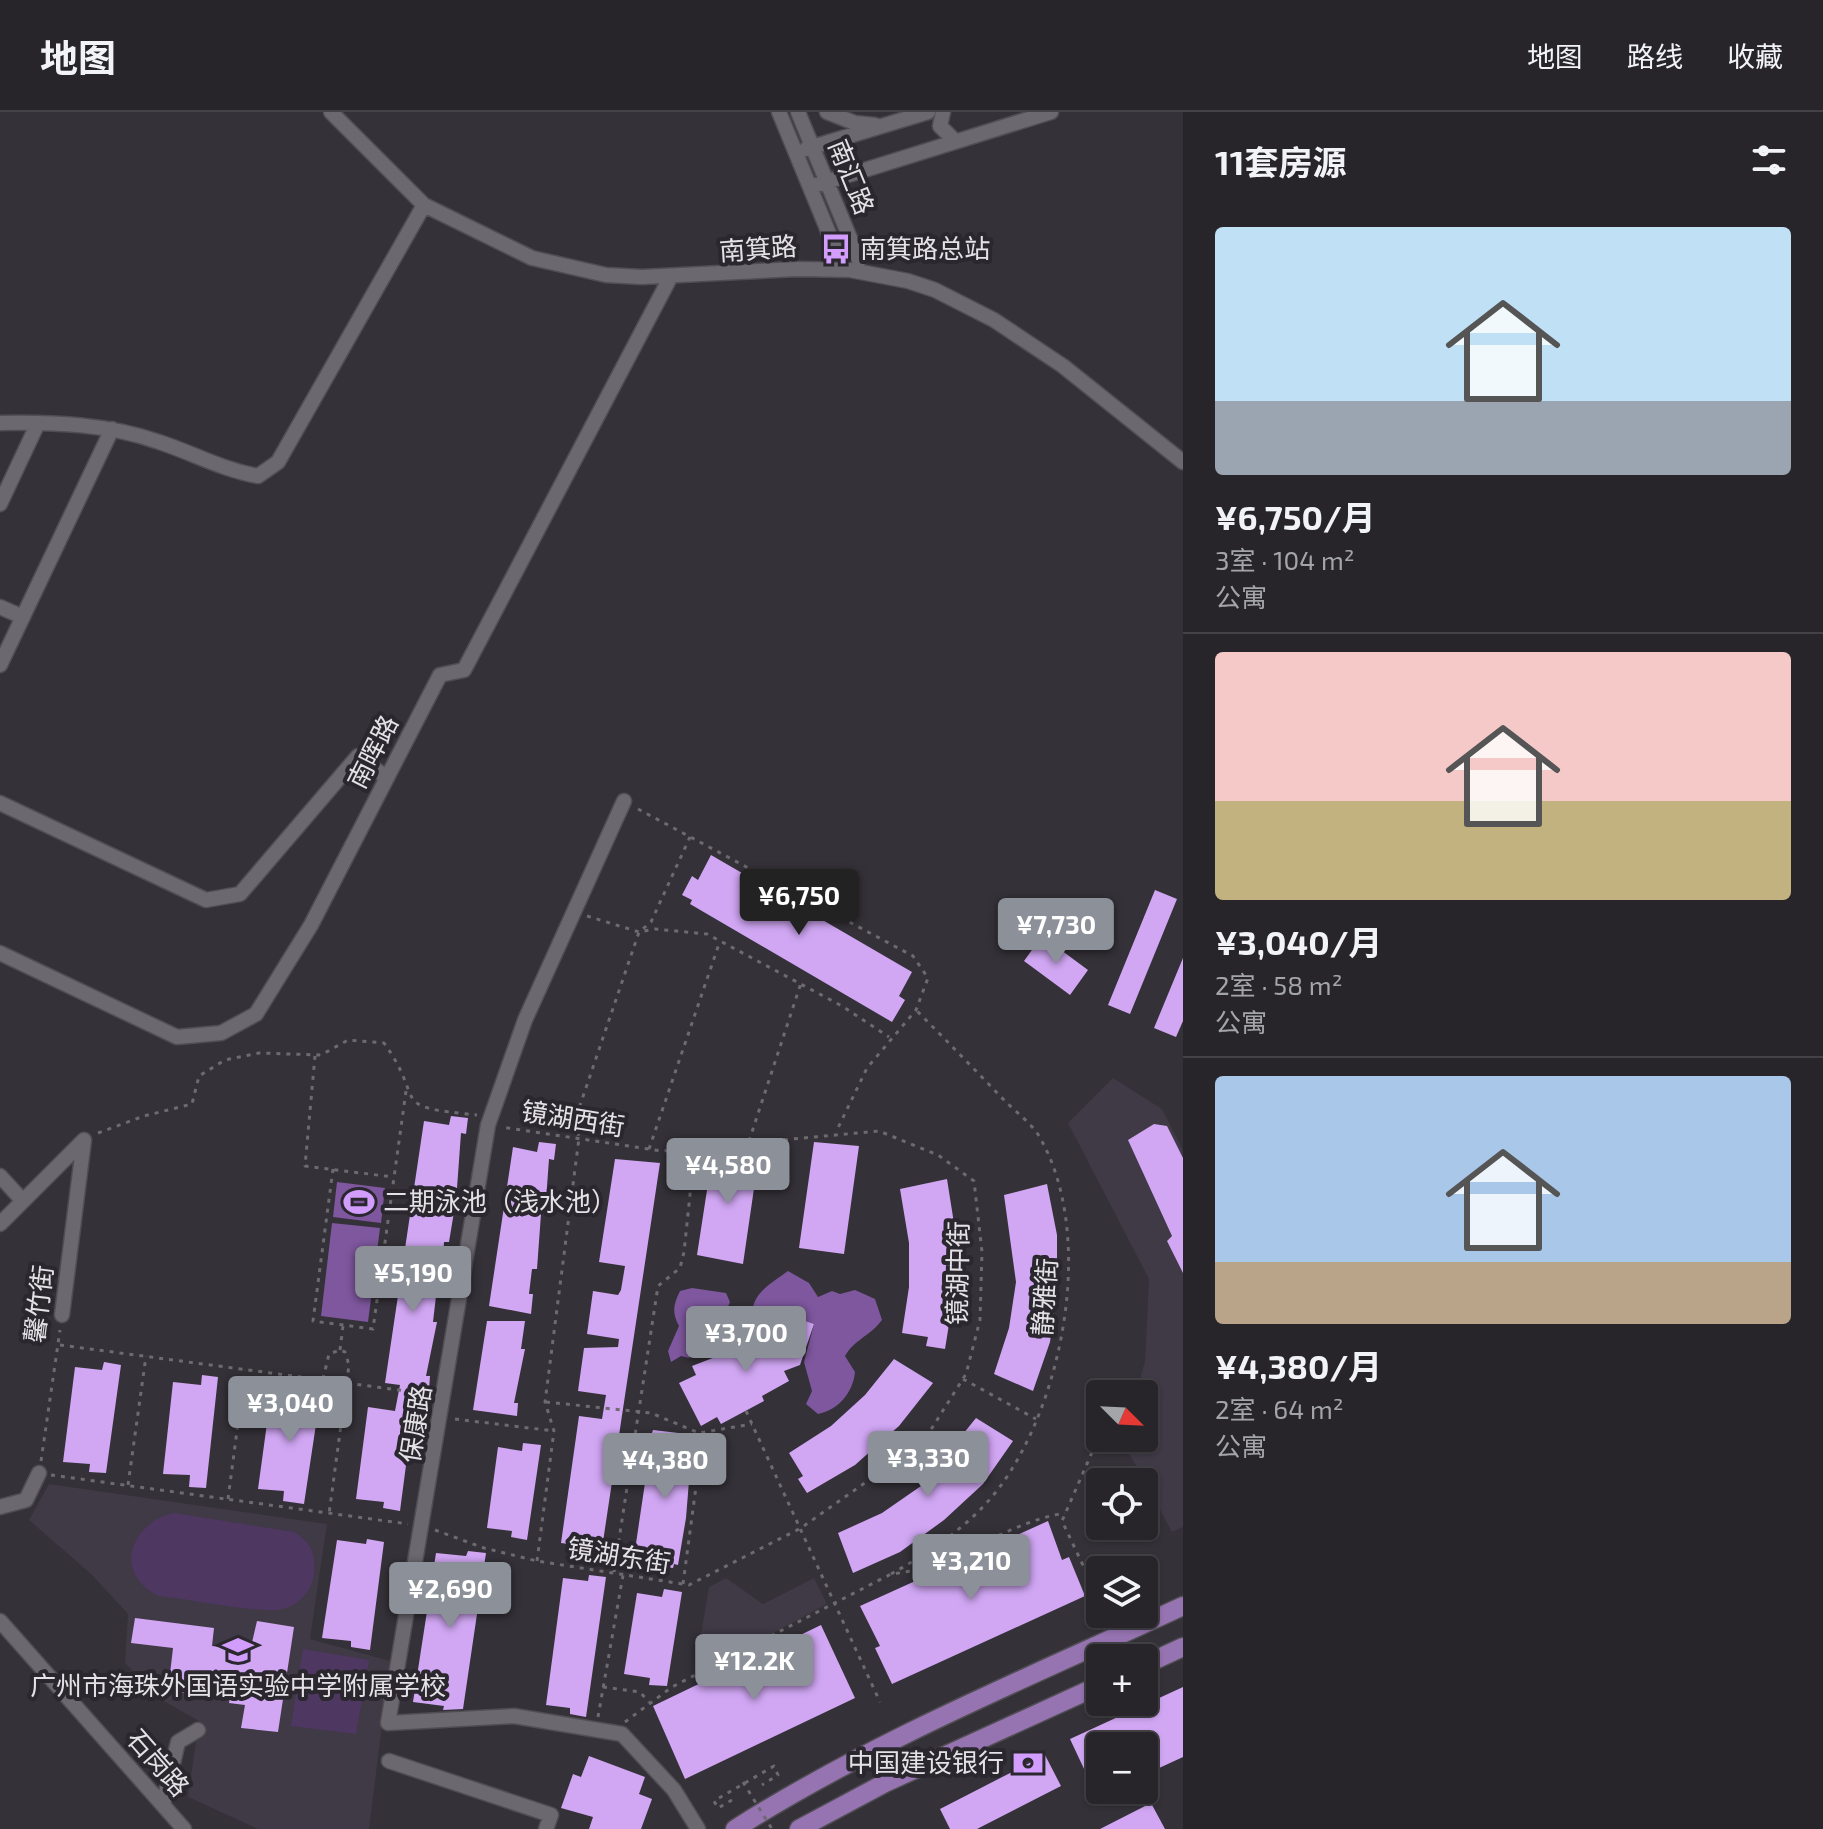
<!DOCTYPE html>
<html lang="zh">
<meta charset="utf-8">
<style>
body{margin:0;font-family:"Exo 2","Noto Sans SC",sans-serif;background:#2f2d32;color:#f1f3f6;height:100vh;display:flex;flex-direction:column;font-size:30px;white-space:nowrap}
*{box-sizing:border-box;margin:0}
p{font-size:26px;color:#a4a5a8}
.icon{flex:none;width:44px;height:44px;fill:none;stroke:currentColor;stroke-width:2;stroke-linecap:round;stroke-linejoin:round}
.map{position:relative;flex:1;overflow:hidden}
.sheet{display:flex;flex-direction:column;background:#27252a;width:640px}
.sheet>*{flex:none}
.needle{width:52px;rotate:114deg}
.tools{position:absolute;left:1086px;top:1268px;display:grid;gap:16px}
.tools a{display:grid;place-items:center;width:72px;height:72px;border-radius:8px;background:#27252a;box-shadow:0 2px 6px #0004,0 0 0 2px #434247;font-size:40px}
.price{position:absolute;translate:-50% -68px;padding:0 18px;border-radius:8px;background:#8c9099;color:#fff;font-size:26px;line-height:52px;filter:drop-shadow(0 2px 4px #0008)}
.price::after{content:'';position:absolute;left:50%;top:48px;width:24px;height:18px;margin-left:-12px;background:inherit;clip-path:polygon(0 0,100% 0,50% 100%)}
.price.selected{background:#222;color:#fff}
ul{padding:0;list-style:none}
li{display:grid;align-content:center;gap:16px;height:424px;padding:0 32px}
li+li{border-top:2px solid #434247}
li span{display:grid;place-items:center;height:248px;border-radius:8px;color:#555}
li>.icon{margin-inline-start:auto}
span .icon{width:144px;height:144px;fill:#fffc;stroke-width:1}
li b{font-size:34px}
h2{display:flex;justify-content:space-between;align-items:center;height:96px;padding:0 32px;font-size:34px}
header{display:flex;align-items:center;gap:48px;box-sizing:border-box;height:112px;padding:0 40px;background:#27252a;border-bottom:2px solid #434247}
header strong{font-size:38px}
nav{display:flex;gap:44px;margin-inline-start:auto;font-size:28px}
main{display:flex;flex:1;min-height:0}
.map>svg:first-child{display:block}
.built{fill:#403946}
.green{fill:#4e3761}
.water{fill:#7e579e}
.building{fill:#d1a7f4}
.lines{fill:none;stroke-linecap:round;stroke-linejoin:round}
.minor-casing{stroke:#504d53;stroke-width:17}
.major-casing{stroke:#504d53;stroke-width:21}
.path{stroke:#6d6a70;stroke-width:3;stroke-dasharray:4 6;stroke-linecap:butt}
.minor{stroke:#6c6870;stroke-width:14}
.major{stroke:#9673b1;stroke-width:18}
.path-bridge{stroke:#6d6a70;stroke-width:3;stroke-dasharray:4 6;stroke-linecap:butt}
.labels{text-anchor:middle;stroke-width:8;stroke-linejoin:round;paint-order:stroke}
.street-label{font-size:26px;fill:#e5e2e7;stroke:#2a272e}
.poi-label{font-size:26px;fill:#e5e2e7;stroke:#2a272e;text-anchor:start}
</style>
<header>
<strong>地图</strong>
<nav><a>地图</a><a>路线</a><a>收藏</a></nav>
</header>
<main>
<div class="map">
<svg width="1183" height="1717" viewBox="0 0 1183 1717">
<rect width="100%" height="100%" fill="#343138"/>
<path class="built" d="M 1113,966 L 1162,997 L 1183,1038 L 1183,1415 L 1172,1420 L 1123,1330 L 1124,1326 L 1144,1326 L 1144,1282 L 1136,1282 L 1145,1249 L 1149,1167 L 1068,1011 Z
M 49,1372 L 327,1412 L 310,1527 L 390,1549 L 369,1717 L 258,1717 L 188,1685 L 199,1609 L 162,1588 L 125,1551 L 128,1502 L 91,1462 L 29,1408 Z
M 726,1466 L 763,1492 L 814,1466 L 827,1492 L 694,1564 L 709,1475 Z"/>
<path class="green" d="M 174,1401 L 294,1420 C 311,1430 316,1441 314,1461 C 312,1480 297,1496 277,1498 C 249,1500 190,1487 159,1484 C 113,1463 129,1411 174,1401 Z
M 303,1537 L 369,1548 L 356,1622 L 291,1614 Z"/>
<path class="water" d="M 337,1070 L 385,1076 L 381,1111 L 333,1105 Z
M 332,1111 L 380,1116 L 368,1210 L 321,1204 Z
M 788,1159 L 809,1171 L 818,1185 L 832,1179 L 840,1182 L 855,1178 L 875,1187 L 882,1208 C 870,1224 854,1228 845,1244 L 855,1260 C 853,1280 839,1298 818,1302 L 806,1292 L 812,1279 L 804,1250 L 814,1212 L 786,1202 L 775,1225 L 753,1206 C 749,1182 772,1171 788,1159 Z
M 692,1176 L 726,1181 L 730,1190 L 721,1212 L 703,1212 L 696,1217 L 695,1233 L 689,1246 L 681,1244 L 671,1250 L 668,1239 L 679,1214 C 672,1201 673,1193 680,1179 Z"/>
<path class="building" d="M 711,743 L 912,860 L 899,884 L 905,888 L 892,910 L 690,792 L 692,788 L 682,783 L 692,764 L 698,768 Z
M 1155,778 L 1177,787 L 1130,902 L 1108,893 Z
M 1042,824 L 1088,858 L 1070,883 L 1024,849 Z
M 1183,846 L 1183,909 L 1176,925 L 1154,916 Z
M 451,1004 L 468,1006 L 466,1022 L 461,1021 L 457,1076 L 452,1075 L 449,1099 L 454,1100 L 449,1130 L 444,1130 L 441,1185 L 436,1184 L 433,1210 L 437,1210 L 426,1264 L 430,1264 L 429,1278 L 416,1277 L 400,1399 L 383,1396 L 384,1390 L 356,1387 L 368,1295 L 395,1299 L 400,1273 L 385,1271 L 424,1009 L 449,1013 Z
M 1154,1012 L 1167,1014 L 1183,1046 L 1183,1161 L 1167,1129 L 1172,1124 L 1128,1028 Z
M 539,1030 L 556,1032 L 554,1048 L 549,1047 L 545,1102 L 541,1102 L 537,1157 L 532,1157 L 529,1182 L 533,1182 L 531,1202 L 489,1194 L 513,1035 L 537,1040 Z
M 814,1030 L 859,1034 L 844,1142 L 799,1136 Z
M 713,1039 L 740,1043 L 741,1040 L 759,1042 L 743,1152 L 697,1143 Z
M 615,1047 L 660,1051 L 601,1443 L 585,1440 L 585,1434 L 561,1431 L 579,1304 L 602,1307 L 606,1283 L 578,1279 L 584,1236 L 618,1235 L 619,1227 L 587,1222 L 593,1179 L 618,1183 L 621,1178 L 625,1154 L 599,1150 Z
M 947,1067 L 956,1124 L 954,1181 L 945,1237 L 926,1234 L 928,1225 L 902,1221 L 909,1175 L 909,1131 L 900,1077 Z
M 1047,1072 L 1057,1123 L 1057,1176 L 1050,1230 L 1033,1279 L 994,1262 L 1009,1216 L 1016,1170 L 1004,1083 Z
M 786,1202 L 814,1212 L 800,1253 L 784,1259 L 789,1269 L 762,1284 L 764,1289 L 721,1312 L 717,1305 L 701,1314 L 679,1271 L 696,1263 L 692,1254 L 757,1229 L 778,1228 Z
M 487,1209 L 525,1209 L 521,1237 L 525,1237 L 514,1291 L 518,1291 L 517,1304 L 473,1298 Z
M 894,1247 L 933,1271 L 899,1314 L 855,1353 L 807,1381 L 798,1367 L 803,1364 L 789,1341 L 831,1314 L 865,1283 Z
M 104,1250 L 121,1253 L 106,1361 L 89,1360 L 90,1352 L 63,1350 L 75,1255 L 102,1258 Z
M 202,1263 L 218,1265 L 206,1376 L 189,1375 L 190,1363 L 163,1362 L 173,1270 L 201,1273 Z
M 298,1276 L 321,1279 L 304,1392 L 283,1389 L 284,1379 L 258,1377 L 271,1282 L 297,1285 Z
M 976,1306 L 1013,1329 L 983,1372 L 944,1408 L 900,1440 L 853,1461 L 838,1421 L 882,1401 L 921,1374 Z
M 653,1318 L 687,1322 L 684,1343 L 691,1344 L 686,1406 L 678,1453 L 674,1452 L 673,1456 L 658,1454 L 659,1449 L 634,1445 L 646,1364 L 655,1365 L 657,1342 L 646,1340 Z
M 523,1331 L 541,1333 L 527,1428 L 511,1425 L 512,1419 L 487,1416 L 498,1335 L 522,1339 Z
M 1048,1409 L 1062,1448 L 1069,1445 L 1085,1484 L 892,1572 L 875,1536 L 880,1534 L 860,1494 Z
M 367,1427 L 384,1430 L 370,1538 L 351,1535 L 351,1529 L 322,1526 L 337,1428 L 366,1432 Z
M 468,1439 L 486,1441 L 463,1597 L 443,1598 L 444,1594 L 413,1590 L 436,1441 L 466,1444 Z
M 589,1463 L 606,1465 L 586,1605 L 570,1602 L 570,1596 L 546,1593 L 563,1466 L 588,1469 Z
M 664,1477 L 682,1480 L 667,1574 L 649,1573 L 650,1566 L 624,1562 L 637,1481 L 662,1485 Z
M 135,1506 L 214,1516 L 212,1534 L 250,1539 L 257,1509 L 294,1515 L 278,1620 L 241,1616 L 245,1593 L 229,1591 L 233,1569 L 200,1563 L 196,1582 L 168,1579 L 173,1536 L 131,1531 Z
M 821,1513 L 855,1586 L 685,1667 L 653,1594 Z
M 1183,1575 L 1183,1645 L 1144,1663 L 1144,1634 L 1100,1634 L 1100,1691 L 1070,1627 Z
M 1045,1643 L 1061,1674 L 977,1717 L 950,1717 L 940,1697 Z
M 589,1644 L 645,1665 L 639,1682 L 652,1687 L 641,1717 L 589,1717 L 593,1705 L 561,1696 L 573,1662 L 581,1665 Z
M 1151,1691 L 1165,1717 L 1100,1717 Z"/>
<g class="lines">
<g class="minor-casing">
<path id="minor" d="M 331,0 L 424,93 L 532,146 L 606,163 L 642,165 L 798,157 L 850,158 L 908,169 L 935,178 L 994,208 L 1063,254 L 1183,350
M 779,0 L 835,136
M 798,0 L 859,148
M 827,0 L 855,11 L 875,13
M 943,0 L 940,14 L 955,29
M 806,37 L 928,0
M 810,75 L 1051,0
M 0,311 C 53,310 109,312 159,330 C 193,341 223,358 258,364 L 278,350 L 424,93
M 0,392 L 38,311
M 0,495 L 23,505
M 0,553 L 112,317
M 624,689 L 525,908 L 488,1013 L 388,1611 L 514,1604 L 622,1622 L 674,1678 L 698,1717
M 0,691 L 206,788 L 240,782 L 358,644 L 387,666
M 0,841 L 177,925 L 221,921 L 256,902 L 311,813 L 440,563 L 464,558 L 670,166
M 0,1064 L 23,1089
M 0,1112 L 84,1028
M 62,1203 L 84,1028
M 0,1395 L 26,1388 L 39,1361
M 0,1509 L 184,1717
M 389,1649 L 551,1703 L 546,1717
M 163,1693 L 178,1630 L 198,1618"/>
</g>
<g class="major-casing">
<path id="major" d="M 1144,1553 L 1183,1535
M 735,1717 C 875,1628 1032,1564 1183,1494
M 799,1717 L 885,1671 L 1100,1573"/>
</g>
<path class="path" d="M 638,697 L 913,844 L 928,866 L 916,898 L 867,956 L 836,1020
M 587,804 L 639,820 L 655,817 L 707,822 L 842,894 L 889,925
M 315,944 L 305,1054 L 393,1065
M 98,1021 L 144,1004 L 192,992 L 199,964 L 225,948 L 259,941 L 321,943 L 348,928 L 384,931 C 428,992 385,994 477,1003
M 749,1029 L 801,871
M 649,1037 L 720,829
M 333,1057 L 313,1209 L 373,1217 L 406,979
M 60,1233 L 429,1282
M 340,1238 L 343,1214
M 323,1267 L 329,1242 L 340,1238 L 345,1240 L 349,1253 L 329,1402
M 963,1267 L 1036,1307
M 546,1290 L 651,1301 L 699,1321 L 752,1312
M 746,1299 L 880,1590
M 455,1307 L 554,1319
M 1100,1322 L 1062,1409 L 1100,1489
M 41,1349 L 60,1218
M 51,1363 L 408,1412
M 128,1373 L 146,1244
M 228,1387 L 245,1258
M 435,1418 L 484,1436 L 537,1449 L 689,1473 L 801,1416 L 900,1346 L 932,1316 L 966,1262 L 980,1208 L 982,1140 L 974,1069 L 938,1043 L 879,1019 L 662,1039 L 501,1015
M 537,1449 L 554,1319 L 545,1290 L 579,1026 L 575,1008 L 639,820 L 651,810 L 690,725
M 614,1460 L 658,1174 L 680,1156 L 684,1140 L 695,1035
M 891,1462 C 930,1440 971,1413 999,1376 C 1064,1289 1096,1121 1039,1024 C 1031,1011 1016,1000 1005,989 C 976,959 946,928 916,898
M 683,1472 L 699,1352 L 699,1321
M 603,1575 L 640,1580 L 649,1590
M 598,1605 L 623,1463
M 625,1610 L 672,1575 L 891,1462 C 954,1456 1003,1411 1065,1401
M 732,1688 L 718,1696 L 714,1689 L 774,1654 L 778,1663 L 762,1673"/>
<use href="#minor" class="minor"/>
<use href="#major" class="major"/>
<path class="path-bridge" d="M 743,1670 L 772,1717"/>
</g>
<defs>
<g id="bus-bare" transform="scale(2.4)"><path d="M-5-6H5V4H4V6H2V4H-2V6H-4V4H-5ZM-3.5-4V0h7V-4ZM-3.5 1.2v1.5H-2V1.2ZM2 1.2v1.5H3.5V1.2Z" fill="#d29dfd" stroke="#2a272e" stroke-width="2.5" paint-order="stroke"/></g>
<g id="stadium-bare" transform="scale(2.4)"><path d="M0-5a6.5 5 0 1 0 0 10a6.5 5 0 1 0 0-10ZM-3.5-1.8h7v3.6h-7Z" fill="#d29dfd" stroke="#2a272e" stroke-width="2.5" paint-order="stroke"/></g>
<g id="school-bare" transform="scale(2.4)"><path d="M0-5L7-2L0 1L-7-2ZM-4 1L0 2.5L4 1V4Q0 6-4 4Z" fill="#d29dfd" stroke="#2a272e" stroke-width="2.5" paint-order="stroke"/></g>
<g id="bank-bare" transform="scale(2.4)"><path d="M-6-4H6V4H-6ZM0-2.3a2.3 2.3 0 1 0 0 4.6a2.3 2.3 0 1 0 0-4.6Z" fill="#d29dfd" stroke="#2a272e" stroke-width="2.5" paint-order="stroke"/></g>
</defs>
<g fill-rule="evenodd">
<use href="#bus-bare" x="836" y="137"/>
<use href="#stadium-bare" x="359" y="1090"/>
<use href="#school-bare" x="238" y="1538"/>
<use href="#bank-bare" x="1028" y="1651"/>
</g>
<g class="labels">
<g class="street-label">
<text transform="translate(851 65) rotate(68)" y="9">南汇路</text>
<text transform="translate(758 137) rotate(-4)" y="9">南箕路</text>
<text transform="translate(373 640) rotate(-63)" y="9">南晖路</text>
<text transform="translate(573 1007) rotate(9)" y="9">镜湖西街</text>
<text transform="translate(958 1161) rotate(-89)" y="9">镜湖中街</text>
<text transform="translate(1045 1185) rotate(-86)" y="9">静雅街</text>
<text transform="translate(39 1192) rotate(-83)" y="9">馨竹街</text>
<text transform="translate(416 1312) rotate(-81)" y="9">保康路</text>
<text transform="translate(619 1444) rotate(9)" y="9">镜湖东街</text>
<text transform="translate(158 1651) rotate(49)" y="9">石岗路</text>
</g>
<g class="poi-label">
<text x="860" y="146">南箕路总站</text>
<text x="383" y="1099">二期泳池（浅水池）</text>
<text x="238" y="1583" text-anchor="middle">广州市海珠外国语实验中学附属学校</text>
<text x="1004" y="1660" text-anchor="end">中国建设银行</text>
</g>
</g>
</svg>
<div class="tools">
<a><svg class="needle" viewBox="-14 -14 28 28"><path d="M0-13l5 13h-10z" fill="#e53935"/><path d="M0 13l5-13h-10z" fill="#a4a5a8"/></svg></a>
<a><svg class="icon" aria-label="locate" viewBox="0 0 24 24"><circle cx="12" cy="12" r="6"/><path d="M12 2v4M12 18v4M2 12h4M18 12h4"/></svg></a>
<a><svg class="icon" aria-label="layers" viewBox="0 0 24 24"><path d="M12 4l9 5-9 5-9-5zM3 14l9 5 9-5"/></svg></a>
<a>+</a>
<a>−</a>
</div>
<b class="price selected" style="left:799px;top:825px">¥6,750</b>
<b class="price" style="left:1056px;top:854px">¥7,730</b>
<b class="price" style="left:728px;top:1094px">¥4,580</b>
<b class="price" style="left:413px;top:1202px">¥5,190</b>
<b class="price" style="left:746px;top:1262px">¥3,700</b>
<b class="price" style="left:290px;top:1332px">¥3,040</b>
<b class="price" style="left:928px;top:1387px">¥3,330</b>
<b class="price" style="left:665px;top:1389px">¥4,380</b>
<b class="price" style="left:971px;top:1490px">¥3,210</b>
<b class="price" style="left:450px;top:1518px">¥2,690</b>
<b class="price" style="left:754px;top:1590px">¥12.2K</b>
</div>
<section class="sheet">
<h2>11套房源<svg class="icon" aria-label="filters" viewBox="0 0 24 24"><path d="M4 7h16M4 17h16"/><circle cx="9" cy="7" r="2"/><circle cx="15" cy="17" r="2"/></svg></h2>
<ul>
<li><span style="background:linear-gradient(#bfe0f5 70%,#9aa5b1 0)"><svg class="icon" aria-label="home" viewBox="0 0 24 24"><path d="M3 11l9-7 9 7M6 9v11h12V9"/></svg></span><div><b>¥6,750/月</b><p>3室 · 104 m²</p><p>公寓</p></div></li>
<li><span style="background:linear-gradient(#f6c9c9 60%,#c2b280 0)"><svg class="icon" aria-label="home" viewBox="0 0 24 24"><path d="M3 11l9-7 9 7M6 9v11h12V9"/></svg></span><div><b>¥3,040/月</b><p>2室 · 58 m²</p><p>公寓</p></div></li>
<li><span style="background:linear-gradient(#a9c7e8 75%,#b9a48a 0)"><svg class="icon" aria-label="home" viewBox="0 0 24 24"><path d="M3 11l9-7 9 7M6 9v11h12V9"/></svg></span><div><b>¥4,380/月</b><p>2室 · 64 m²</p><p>公寓</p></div></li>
</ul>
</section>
</main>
